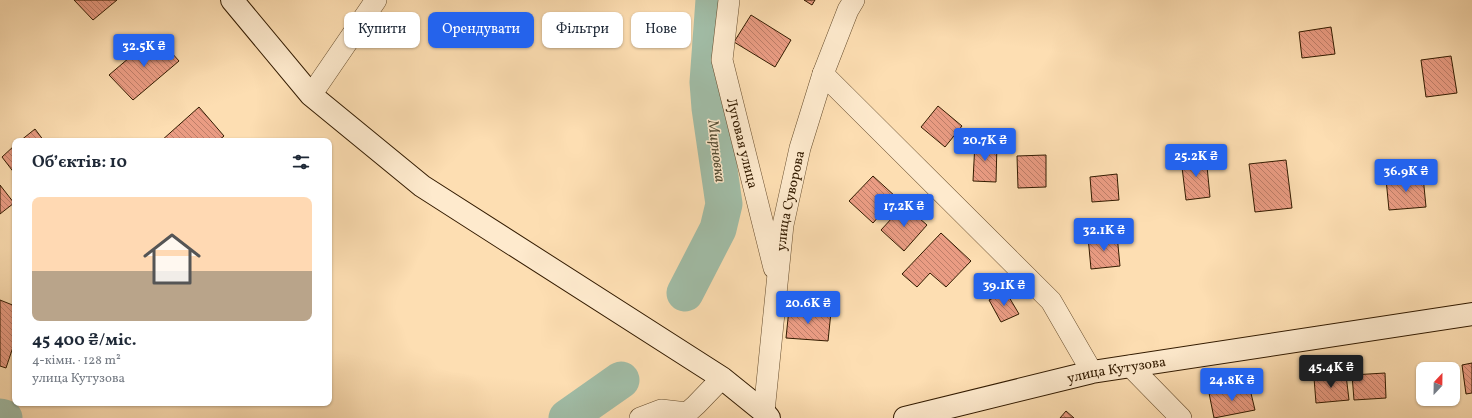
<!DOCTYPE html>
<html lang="uk">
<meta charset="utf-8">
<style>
body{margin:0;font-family:Vollkorn,serif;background:#f6f6f7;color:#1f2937;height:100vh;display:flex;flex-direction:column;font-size:15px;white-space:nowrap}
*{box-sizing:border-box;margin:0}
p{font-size:13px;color:#747a83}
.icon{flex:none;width:22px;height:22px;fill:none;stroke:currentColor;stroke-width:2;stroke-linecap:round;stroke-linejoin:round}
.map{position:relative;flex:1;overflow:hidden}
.details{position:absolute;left:12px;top:138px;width:320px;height:268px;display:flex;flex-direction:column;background:#fff;border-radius:8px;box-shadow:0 1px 3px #0004}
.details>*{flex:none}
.hud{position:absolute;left:344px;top:12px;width:380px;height:36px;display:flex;gap:8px}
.needle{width:26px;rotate:22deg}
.fabs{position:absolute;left:1416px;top:362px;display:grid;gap:8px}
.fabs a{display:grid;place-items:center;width:44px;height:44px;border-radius:8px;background:#fff;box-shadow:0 1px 3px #0004;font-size:20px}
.price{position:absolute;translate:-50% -34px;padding:0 9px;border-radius:4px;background:#2563eb;color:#fff;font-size:13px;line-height:26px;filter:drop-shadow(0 1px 2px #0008)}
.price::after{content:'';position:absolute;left:50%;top:24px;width:12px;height:9px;margin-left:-6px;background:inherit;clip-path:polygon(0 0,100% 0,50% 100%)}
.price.on{background:#222;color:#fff}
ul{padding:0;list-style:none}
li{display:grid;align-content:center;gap:8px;height:212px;padding:0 20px}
li span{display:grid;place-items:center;height:124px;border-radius:8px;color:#555}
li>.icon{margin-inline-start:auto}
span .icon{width:72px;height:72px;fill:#fffc;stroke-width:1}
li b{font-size:17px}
h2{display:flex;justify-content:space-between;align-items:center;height:48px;padding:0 20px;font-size:17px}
.chip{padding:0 14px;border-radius:8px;background:#fff;box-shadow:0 1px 3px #0004;font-size:14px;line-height:36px}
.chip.on{background:#2563eb;color:#fff}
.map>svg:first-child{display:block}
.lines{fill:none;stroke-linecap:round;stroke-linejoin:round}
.river{stroke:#a1bda7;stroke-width:37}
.building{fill:url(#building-back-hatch);stroke:#331b00}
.minor-casing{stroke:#664c2c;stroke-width:22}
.secondary-casing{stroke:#331b00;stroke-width:24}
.minor{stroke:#feeacd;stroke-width:21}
.secondary{stroke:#feeacd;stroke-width:22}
.labels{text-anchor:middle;stroke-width:3;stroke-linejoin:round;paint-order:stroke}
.street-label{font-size:14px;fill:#331b00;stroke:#feeacd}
.water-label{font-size:15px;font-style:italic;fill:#544c32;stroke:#feeacd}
</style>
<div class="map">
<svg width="1472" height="418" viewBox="0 0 1472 418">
<defs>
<pattern id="building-back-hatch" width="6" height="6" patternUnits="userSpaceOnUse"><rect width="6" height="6" fill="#ea9c83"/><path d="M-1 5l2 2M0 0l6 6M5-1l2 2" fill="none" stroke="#be7e69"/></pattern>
</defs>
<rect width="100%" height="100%" fill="#fddeb2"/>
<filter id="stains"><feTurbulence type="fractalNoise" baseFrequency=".005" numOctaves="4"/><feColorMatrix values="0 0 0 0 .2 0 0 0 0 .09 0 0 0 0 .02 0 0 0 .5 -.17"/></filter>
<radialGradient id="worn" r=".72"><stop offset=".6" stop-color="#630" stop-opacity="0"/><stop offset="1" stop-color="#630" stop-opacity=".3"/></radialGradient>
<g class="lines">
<path class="river" d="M 685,293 L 718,229 L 724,204 L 710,108 L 708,82 L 714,0
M 0,417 L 4,418
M 567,418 L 621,380"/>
</g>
<path class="building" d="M 74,0 L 117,0 L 93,20 Z
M 804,0 L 815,0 L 812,5 Z
M 751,15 L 791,40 L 775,67 L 734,42 Z
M 1331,27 L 1335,54 L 1302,58 L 1299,32 Z
M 156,35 L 179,61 L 133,100 L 109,75 Z
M 1451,56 L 1457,93 L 1426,97 L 1421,60 Z
M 938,106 L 962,126 L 945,147 L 921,127 Z
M 199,107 L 224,136 L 218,141 L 161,141 Z
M 35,129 L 44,141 L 20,141 Z
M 975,142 L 997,143 L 996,182 L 973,181 Z
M 15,145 L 15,174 L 2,157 Z
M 1046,155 L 1046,187 L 1018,188 L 1017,156 Z
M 1206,156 L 1210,197 L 1186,200 L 1181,159 Z
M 1286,160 L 1292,208 L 1255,212 L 1249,164 Z
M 1117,174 L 1119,200 L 1092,202 L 1090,177 Z
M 873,176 L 896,197 L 873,223 L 849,201 Z
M 1423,176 L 1426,207 L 1389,210 L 1386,179 Z
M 0,185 L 14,203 L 0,214 Z
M 904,205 L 927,225 L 904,251 L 881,230 Z
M 941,233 L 971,261 L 946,287 L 930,273 L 917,287 L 902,274 Z
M 1117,235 L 1120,266 L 1091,269 L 1088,237 Z
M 1006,292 L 1019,314 L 1001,322 L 989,300 Z
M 0,300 L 15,306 L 15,341 L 6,368 L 0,366 Z
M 789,309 L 831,312 L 828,341 L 786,338 Z
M 1472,363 L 1472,393 L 1466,394 L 1462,365 Z
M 1385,373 L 1386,398 L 1354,400 L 1352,375 Z
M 1346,375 L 1349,400 L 1316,403 L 1314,378 Z
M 1249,385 L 1255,410 L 1214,418 L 1209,393 Z
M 1066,411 L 1074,418 L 1060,418 Z"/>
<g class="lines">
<g class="minor-casing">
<g id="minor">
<path id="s1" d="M 729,0 L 722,60 L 774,268"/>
<path d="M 823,74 L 1051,301 L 1092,372"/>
<path d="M 311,95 L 376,0"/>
<path d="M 1130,366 L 1181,418"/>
<path id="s2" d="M 764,412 L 783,225 L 800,148 L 823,74 L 848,10 L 854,0"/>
<path d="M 640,418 L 661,410 L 687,413 L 696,405 L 722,378"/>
</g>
</g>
<g class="secondary-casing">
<g id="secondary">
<path d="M 232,0 L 311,95 L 422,186 L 722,378 L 764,412 L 769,418"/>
<path id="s3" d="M 905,418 L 1092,372 L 1472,314"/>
</g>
</g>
<use href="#minor" class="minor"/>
<use href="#secondary" class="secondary"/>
</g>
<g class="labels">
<g class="street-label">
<text dy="5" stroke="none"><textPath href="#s1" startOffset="146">Луговая улица</textPath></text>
<text dy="5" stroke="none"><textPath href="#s2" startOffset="213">улица Суворова</textPath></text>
<text dy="5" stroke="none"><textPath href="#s3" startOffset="217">улица Кутузова</textPath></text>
</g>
<g class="water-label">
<text transform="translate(717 151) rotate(83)" y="5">Мирновка</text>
</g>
</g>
<rect width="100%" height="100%" filter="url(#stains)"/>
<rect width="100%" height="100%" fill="url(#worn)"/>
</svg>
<div class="fabs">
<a><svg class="needle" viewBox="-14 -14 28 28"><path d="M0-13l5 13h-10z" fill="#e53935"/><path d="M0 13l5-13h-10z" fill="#747a83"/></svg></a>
</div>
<b class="price" style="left:144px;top:68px">32.5K ₴</b>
<b class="price" style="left:985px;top:162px">20.7K ₴</b>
<b class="price" style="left:1196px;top:178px">25.2K ₴</b>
<b class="price" style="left:1406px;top:193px">36.9K ₴</b>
<b class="price" style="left:904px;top:228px">17.2K ₴</b>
<b class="price" style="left:1104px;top:252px">32.1K ₴</b>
<b class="price" style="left:1004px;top:307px">39.1K ₴</b>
<b class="price" style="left:808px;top:325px">20.6K ₴</b>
<b class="price on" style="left:1331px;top:389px">45.4K ₴</b>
<b class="price" style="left:1232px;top:402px">24.8K ₴</b>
<div class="hud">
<a class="chip">Купити</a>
<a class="chip on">Орендувати</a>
<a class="chip">Фільтри</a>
<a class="chip">Нове</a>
</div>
<section class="details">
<h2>Об’єктів: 10<svg class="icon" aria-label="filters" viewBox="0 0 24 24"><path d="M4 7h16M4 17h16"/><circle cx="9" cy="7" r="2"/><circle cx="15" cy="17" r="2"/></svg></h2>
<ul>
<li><span style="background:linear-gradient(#ffd9b3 60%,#b9a48a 0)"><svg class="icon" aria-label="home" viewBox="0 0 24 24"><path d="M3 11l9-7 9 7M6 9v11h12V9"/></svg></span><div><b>45 400 ₴/міс.</b><p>4-кімн. · 128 m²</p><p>улица Кутузова</p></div></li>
</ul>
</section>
</div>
